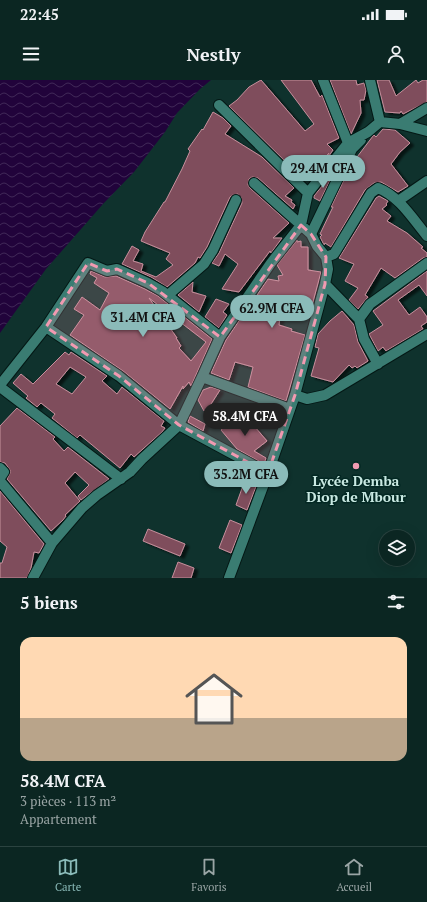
<!DOCTYPE html>
<html lang="fr">
<meta charset="utf-8">
<style>
body{margin:0;font-family:"PT Serif",serif;background:#142e2a;color:#f1f3f6;height:100vh;display:flex;flex-direction:column;font-size:15px;white-space:nowrap}
*{box-sizing:border-box;margin:0}
p{font-size:13px;color:#9aa5a5}
.icon{flex:none;width:22px;height:22px;fill:none;stroke:currentColor;stroke-width:2;stroke-linecap:round;stroke-linejoin:round}
.map{position:relative;height:498px;overflow:hidden}
.sheet{display:flex;flex-direction:column;background:#0b2622;flex:1}
.sheet>*{flex:none}
.controls{position:absolute;left:379px;top:450px;display:grid;gap:8px}
.controls a{display:grid;place-items:center;width:36px;height:36px;border-radius:50%;background:#0b2622;box-shadow:0 4px 16px #0002,0 0 0 1px #2b4340;font-size:20px}
.price{position:absolute;translate:-50% -34px;padding:0 9px;border-radius:14px;background:#8bbbb9;color:#111;font-size:13px;line-height:26px;filter:drop-shadow(0 1px 2px #0008)}
.price::after{content:'';position:absolute;left:50%;top:24px;width:12px;height:9px;margin-left:-6px;background:inherit;clip-path:polygon(0 0,100% 0,50% 100%)}
.price.active{background:#222;color:#fff}
ul{padding:0;list-style:none}
li{display:grid;align-content:center;gap:8px;height:212px;padding:0 20px}
li span{display:grid;place-items:center;height:124px;border-radius:12px;color:#555}
li>.icon{margin-inline-start:auto}
span .icon{width:72px;height:72px;fill:#fffc;stroke-width:1}
li b{font-size:17px}
h2{display:flex;justify-content:space-between;align-items:center;height:48px;padding:0 20px;font-size:17px}
.status{display:flex;justify-content:space-between;align-items:center;height:28px;padding:0 20px;background:#0b2622;direction:ltr}
.status svg{height:11px;fill:currentColor}
header{display:flex;justify-content:space-between;align-items:center;height:52px;padding:0 20px;background:#0b2622;font-size:18px;font-weight:600}
.menu{display:flex;justify-content:space-around;align-items:center;height:56px;border-top:1px solid #2b4340;background:#0b2622;font-size:11px;color:#9aa5a5}
.menu a{display:grid;justify-items:center;gap:2px}
.menu .active{color:#8bbbb9}
.map>svg:first-child{display:block}
.water{fill:url(#water-waves)}
.building{fill:#7f4e5b;stroke:#c78f9d;fill-rule:evenodd;filter:url(#shadow)}
.lines{fill:none;stroke-linecap:round;stroke-linejoin:round}
.minor-casing{stroke:#041815;stroke-width:12}
.minor{stroke:#3a7c72;stroke-width:10}
.marked{fill:#f19ab1;fill-opacity:0.2;stroke:#f19ab1;stroke-width:3;stroke-dasharray:8 5;stroke-linejoin:round}
.poi-dot{fill:#f19ab1;stroke:#032823;stroke-width:1.5}
.labels{text-anchor:middle;stroke-width:3;stroke-linejoin:round;paint-order:stroke}
.poi-label{font-size:14px;font-weight:bold;fill:#c9e9e2;stroke:#032823}
</style>
<div class="status"><b>22:45</b><svg viewBox="0 0 49 12"><path d="M0 12V9h3v3zM5 12V6h3v6zM10 12V3h3v9zM15 12V0h3v12zM26 1h20v11H26zM47 4h2v5h-2z"/></svg></div>
<header><svg class="icon" aria-label="menu" viewBox="0 0 24 24"><path d="M4 6h16M4 12h16M4 18h16"/></svg>Nestly<svg class="icon" aria-label="person" viewBox="0 0 24 24"><circle cx="12" cy="8" r="4"/><path d="M4 21q1-7 8-7t8 7"/></svg></header>
<div class="map">
<svg width="427" height="498" viewBox="0 0 427 498">
<defs>
<pattern id="water-waves" width="16" height="10" patternUnits="userSpaceOnUse"><rect width="16" height="10" fill="#21033b"/><path d="M0 5q4-4 8 0t8 0" fill="none" stroke="#402857"/></pattern>
<filter id="shadow"><feDropShadow dx="4" dy="2.5" stdDeviation="1" flood-color="#0009"/></filter>
</defs>
<rect width="100%" height="100%" fill="#0f322d"/>
<path class="water" d="M 0,0 L 211,0 L 200,9 L 177,33 L 165,52 L 134,92 L 103,124 L 46,189 L 0,253 Z"/>
<path class="building" d="M 261,0 L 305,51 L 314,44 L 281,0 L 311,0 L 320,17 L 322,15 L 339,58 L 327,64 L 333,70 L 324,83 L 329,73 L 308,94 L 304,91 L 300,96 L 229,26 L 237,20 L 249,7 Z
M 330,0 L 356,0 L 357,5 L 364,3 L 366,10 L 364,20 L 360,20 L 361,33 L 351,54 Z
M 377,0 L 389,0 L 396,16 L 416,0 L 418,3 L 423,0 L 427,0 L 427,22 L 403,34 L 401,31 L 400,33 L 385,32 Z
M 213,32 L 223,38 L 231,46 L 225,54 L 262,77 L 294,108 L 285,116 L 292,120 L 291,122 L 295,125 L 293,129 L 258,98 L 252,97 L 249,99 L 248,105 L 250,108 L 289,143 L 273,158 L 282,158 L 271,173 L 270,171 L 239,212 L 222,209 L 238,184 L 225,174 L 219,186 L 212,183 L 219,173 L 242,123 L 241,117 L 238,114 L 233,115 L 230,117 L 207,167 L 200,178 L 198,177 L 195,183 L 167,207 L 151,197 L 122,184 L 132,166 L 139,170 L 133,181 L 143,184 L 141,191 L 156,197 L 173,185 L 166,179 L 170,173 L 141,161 L 145,152 L 164,122 L 165,122 L 182,89 L 190,71 L 188,69 L 202,49 L 203,50 Z
M 383,49 L 395,50 L 410,63 L 400,72 L 391,84 L 408,106 L 398,112 L 381,102 L 374,103 L 365,110 L 331,167 L 325,163 L 324,165 L 320,157 L 322,155 L 320,154 L 331,131 L 333,127 L 331,127 L 351,85 L 373,56 L 374,55 L 376,57 Z
M 335,90 L 320,121 L 314,118 L 314,116 Z
M 379,116 L 388,121 L 386,124 L 387,125 L 382,129 L 391,136 L 387,141 L 407,153 L 423,167 L 421,168 L 427,173 L 427,177 L 423,178 L 395,198 L 381,188 L 365,215 L 368,217 L 358,229 L 349,220 L 358,208 L 345,201 L 354,184 L 339,178 L 376,118 Z
M 297,160 L 297,162 L 301,161 L 301,167 L 308,167 L 308,190 L 321,192 L 310,233 L 290,229 L 281,229 L 279,245 L 292,249 L 291,251 L 305,255 L 286,321 L 248,307 L 253,287 L 235,282 L 229,300 L 211,293 L 226,260 L 247,229 L 263,234 L 263,216 L 257,215 L 268,199 L 279,201 L 278,196 L 283,195 L 277,185 Z
M 91,191 L 105,197 L 116,196 L 145,209 L 158,216 L 212,259 L 191,306 L 189,302 L 183,309 L 183,306 L 170,329 L 123,291 L 70,255 L 84,235 L 74,229 L 82,217 L 100,230 L 109,213 L 94,203 L 97,198 L 90,194 ZM 149,218 L 206,262 L 191,281 L 179,268 L 181,266 L 176,258 L 177,258 Z
M 427,191 L 427,216 L 419,205 L 398,220 L 409,235 L 420,227 L 427,237 L 427,242 L 421,246 L 423,249 L 386,271 L 383,267 L 378,271 L 369,254 L 383,245 L 373,231 Z
M 193,202 L 192,212 L 206,216 L 199,232 L 178,215 Z
M 216,219 L 229,224 L 223,232 L 227,235 L 219,248 L 205,237 Z
M 342,231 L 354,245 L 358,262 L 368,281 L 357,288 L 355,286 L 352,288 L 349,285 L 333,302 L 311,296 L 319,268 L 315,267 L 318,254 L 330,241 Z
M 65,272 L 69,275 L 71,272 L 107,296 L 102,301 L 117,314 L 122,307 L 164,341 L 161,346 L 165,348 L 162,352 L 134,377 L 131,374 L 120,388 L 80,355 L 77,358 L 52,338 L 55,334 L 41,323 L 37,327 L 26,318 L 28,316 L 13,303 L 21,294 L 33,304 ZM 70,287 L 86,297 L 72,314 L 56,304 Z
M 211,307 L 220,310 L 211,324 L 212,326 L 204,331 L 198,320 L 203,310 Z
M 17,328 L 55,357 L 53,359 L 64,371 L 68,367 L 109,399 L 81,420 L 78,416 L 89,405 L 75,392 L 65,403 L 80,421 L 65,435 L 66,436 L 63,440 L 51,451 L 7,399 L 10,393 L 10,390 L 5,383 L 0,382 L 0,346 Z
M 242,332 L 267,361 L 254,371 L 266,378 L 264,384 L 237,369 L 221,350 Z
M 190,336 L 205,344 L 203,351 L 188,342 Z
M 245,400 L 257,404 L 247,430 L 236,425 Z
M 0,411 L 44,464 L 39,473 L 34,472 L 31,488 L 27,498 L 0,498 L 0,483 L 2,483 L 7,467 L 0,461 Z
M 230,440 L 242,445 L 231,473 L 219,468 Z
M 148,449 L 185,464 L 180,476 L 143,461 Z
M 178,482 L 194,488 L 191,498 L 172,498 Z"/>
<g class="lines">
<g class="minor-casing">
<path id="minor" d="M 323,0 L 348,63
M 370,0 L 380,42
M 219,25 L 308,113
M 400,44 L 427,51
M 398,121 L 427,101
M 311,154 L 352,69 L 361,60
M 326,177 L 334,174 L 371,113 L 378,108 C 399,116 413,139 427,156
M 325,204 L 359,239
M 168,215 L 204,184 L 213,170 L 236,120
M 46,247 L 119,296 L 179,345 L 268,393
M 378,284 L 364,259 L 359,239 L 370,224 L 427,183
M 202,297 L 290,329
M 0,305 L 46,247 L 88,183 L 107,191 L 117,189 L 148,203 L 162,211 L 220,257
M 0,307 L 121,399
M 295,315 L 307,319 L 325,315 L 427,254
M 0,388 L 4,392 L 0,398
M 0,401 L 52,463
M 33,498 L 52,463 L 82,428 L 97,415 L 130,392 L 142,379 L 179,345 L 202,297 L 220,257 L 271,183 L 301,145 L 308,113 L 348,63 L 368,52 L 380,42 L 400,44 L 427,28
M 229,498 L 268,393 L 295,315 L 325,204 L 328,189 L 326,177 L 317,166 L 311,154 L 254,103"/>
</g>
<use href="#minor" class="minor"/>
</g>
<path class="marked" d="M 301,145 L 311,154 L 326,177 L 325,204 L 295,315 L 268,393 L 179,345 L 119,296 L 46,247 L 88,183 L 107,191 L 117,189 L 148,203 L 220,257 Z"/>
<circle class="poi-dot" cx="356" cy="386" r="4"/>
<g class="labels">
<g class="poi-label">
<text x="356" y="406">Lycée Demba<tspan x="356" dy="16">Diop de Mbour</tspan></text>
</g>
</g>
</svg>
<div class="controls">
<a><svg class="icon" aria-label="layers" viewBox="0 0 24 24"><path d="M12 4l9 5-9 5-9-5zM3 14l9 5 9-5"/></svg></a>
</div>
<b class="price" style="left:323px;top:109px">29.4M CFA</b>
<b class="price" style="left:272px;top:249px">62.9M CFA</b>
<b class="price" style="left:143px;top:258px">31.4M CFA</b>
<b class="price active" style="left:245px;top:357px">58.4M CFA</b>
<b class="price" style="left:246px;top:415px">35.2M CFA</b>
</div>
<section class="sheet">
<h2>5 biens<svg class="icon" aria-label="filters" viewBox="0 0 24 24"><path d="M4 7h16M4 17h16"/><circle cx="9" cy="7" r="2"/><circle cx="15" cy="17" r="2"/></svg></h2>
<ul>
<li><span style="background:linear-gradient(#ffd9b3 65%,#b9a48a 0)"><svg class="icon" aria-label="home" viewBox="0 0 24 24"><path d="M3 11l9-7 9 7M6 9v11h12V9"/></svg></span><div><b>58.4M CFA</b><p>3 pièces · 113 m²</p><p>Appartement</p></div></li>
</ul>
</section>
<nav class="menu">
<a class="active"><svg class="icon" aria-label="map" viewBox="0 0 24 24"><path d="M3 6l6-2 6 2 6-2v14l-6 2-6-2-6 2zM9 4v14M15 6v14"/></svg>Carte</a>
<a><svg class="icon" aria-label="saved" viewBox="0 0 24 24"><path d="M7 4h10v16l-5-4-5 4z"/></svg>Favoris</a>
<a><svg class="icon" aria-label="home" viewBox="0 0 24 24"><path d="M3 11l9-7 9 7M6 9v11h12V9"/></svg>Accueil</a>
</nav>
